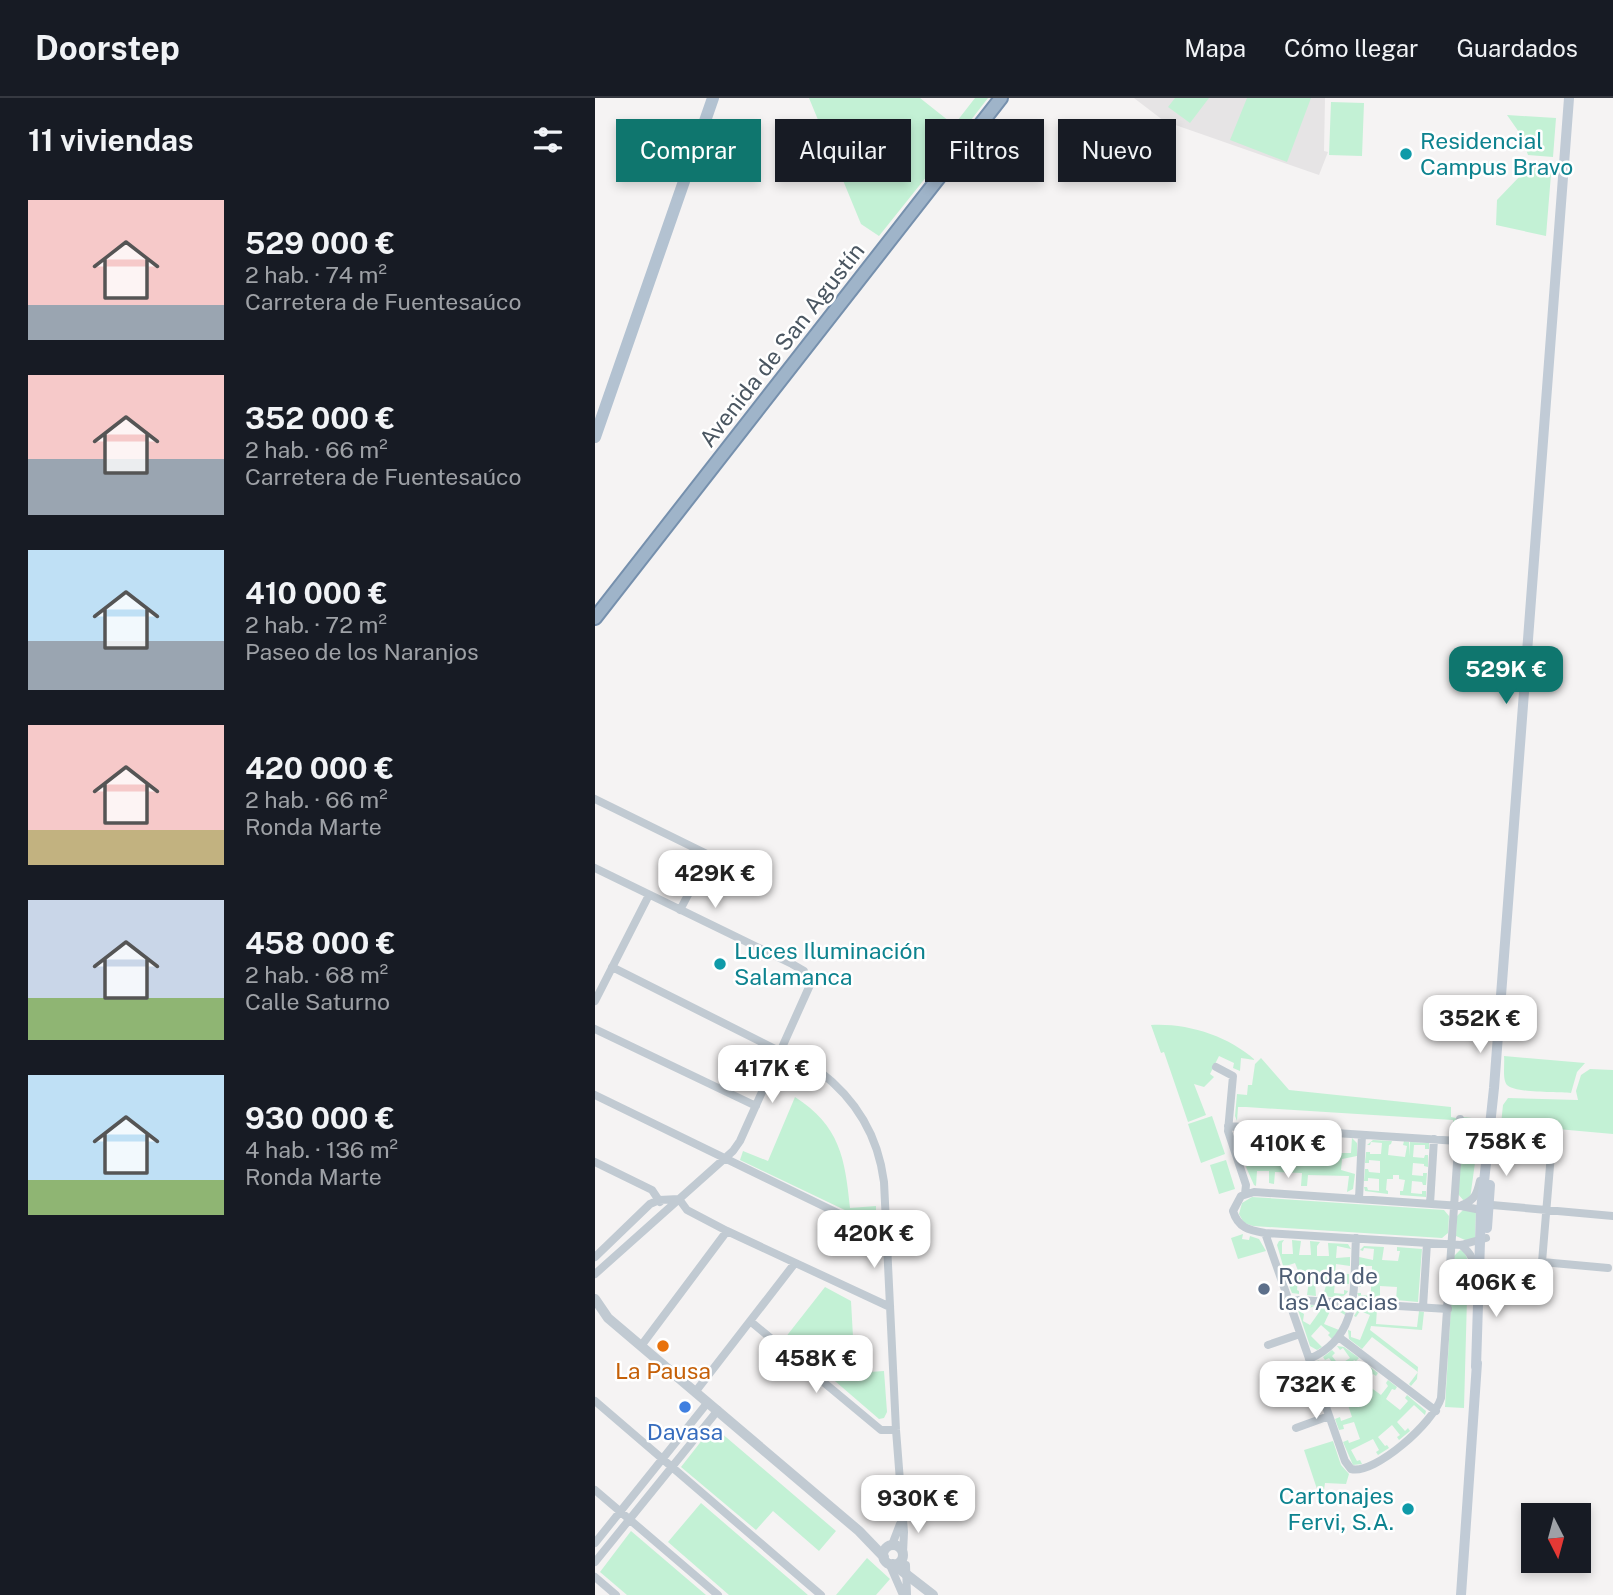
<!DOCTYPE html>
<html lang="es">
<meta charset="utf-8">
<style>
body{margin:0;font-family:"Public Sans",sans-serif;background:#242831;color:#f1f3f6;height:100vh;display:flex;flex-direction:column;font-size:26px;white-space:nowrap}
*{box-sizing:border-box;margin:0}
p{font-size:23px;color:#9ea1a6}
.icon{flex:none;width:38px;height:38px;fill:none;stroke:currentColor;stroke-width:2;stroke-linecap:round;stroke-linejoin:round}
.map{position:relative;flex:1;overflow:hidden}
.sheet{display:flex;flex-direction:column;background:#171b24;width:595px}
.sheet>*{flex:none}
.top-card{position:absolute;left:21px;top:21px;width:665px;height:63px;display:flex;gap:14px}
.needle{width:46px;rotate:174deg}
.buttons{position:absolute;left:926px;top:1405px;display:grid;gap:14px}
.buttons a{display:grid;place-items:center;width:70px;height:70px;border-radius:0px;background:#171b24;box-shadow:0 4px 10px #0003;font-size:35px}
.price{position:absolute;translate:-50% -60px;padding:0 16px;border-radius:14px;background:#fff;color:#222;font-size:23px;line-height:46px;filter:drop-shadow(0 2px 4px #0008)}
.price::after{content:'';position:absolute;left:50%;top:42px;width:21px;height:16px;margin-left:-10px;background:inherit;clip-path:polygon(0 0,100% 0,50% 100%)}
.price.active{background:#0f766e;color:#fff}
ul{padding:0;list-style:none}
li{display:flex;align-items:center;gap:21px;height:175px;padding:0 28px}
li span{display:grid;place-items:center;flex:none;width:196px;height:140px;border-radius:0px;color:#555}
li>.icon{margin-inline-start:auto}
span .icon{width:84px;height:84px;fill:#fffc;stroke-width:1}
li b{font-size:30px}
h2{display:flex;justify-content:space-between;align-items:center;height:84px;padding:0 28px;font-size:30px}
.pill{padding:0 24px;border-radius:0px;background:#171b24;box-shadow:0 4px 10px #0003;font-size:24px;line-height:63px}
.pill.active{background:#0f766e;color:#fff}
header{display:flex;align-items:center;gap:42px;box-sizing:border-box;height:98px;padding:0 35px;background:#171b24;border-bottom:2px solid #363941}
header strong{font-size:33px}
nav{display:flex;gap:38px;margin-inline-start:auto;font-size:24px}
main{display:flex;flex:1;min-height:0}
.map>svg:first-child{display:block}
.education{fill:#e6e4e5}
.green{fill:#c3f1d5}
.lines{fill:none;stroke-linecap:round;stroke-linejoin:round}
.trunk-casing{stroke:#7690ad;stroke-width:16}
.minor{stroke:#c1cad2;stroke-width:8}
.tertiary{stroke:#c1cad2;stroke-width:10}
.secondary{stroke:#c1cbd6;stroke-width:10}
.primary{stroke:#b3c2d1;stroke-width:12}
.trunk{stroke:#9fb4c9;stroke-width:12}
.culture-dot{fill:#0f9aa8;stroke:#fff;stroke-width:2.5}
.service-dot{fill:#5c6f8a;stroke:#fff;stroke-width:2.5}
.food-dot{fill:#e8710a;stroke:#fff;stroke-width:2.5}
.shop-dot{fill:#3f7fe0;stroke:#fff;stroke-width:2.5}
.labels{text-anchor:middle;stroke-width:5;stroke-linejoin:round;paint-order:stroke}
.culture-label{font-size:23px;fill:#0d838f;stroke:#fff;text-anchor:start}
.street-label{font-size:23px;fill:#4a5661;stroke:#fff}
.service-label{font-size:23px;fill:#4e5e75;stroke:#fff;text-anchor:start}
.food-label{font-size:23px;fill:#c56008;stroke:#fff}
.shop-label{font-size:23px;fill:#366cbe;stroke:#fff}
</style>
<header>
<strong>Doorstep</strong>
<nav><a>Mapa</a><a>Cómo llegar</a><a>Guardados</a></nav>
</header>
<main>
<section class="sheet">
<h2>11 viviendas<svg class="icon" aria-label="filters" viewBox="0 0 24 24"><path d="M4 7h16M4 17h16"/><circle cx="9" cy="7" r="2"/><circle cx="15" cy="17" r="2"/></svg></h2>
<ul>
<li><span style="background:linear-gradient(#f6c9c9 75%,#9aa5b1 0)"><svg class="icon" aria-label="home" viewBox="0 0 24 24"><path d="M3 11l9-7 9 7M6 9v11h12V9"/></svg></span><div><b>529 000 €</b><p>2 hab. · 74 m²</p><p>Carretera de Fuentesaúco</p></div></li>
<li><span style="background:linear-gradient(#f6c9c9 60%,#9aa5b1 0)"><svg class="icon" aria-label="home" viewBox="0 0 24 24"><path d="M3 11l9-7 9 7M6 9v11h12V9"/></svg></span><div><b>352 000 €</b><p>2 hab. · 66 m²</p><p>Carretera de Fuentesaúco</p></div></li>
<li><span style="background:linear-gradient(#bfe0f5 65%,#9aa5b1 0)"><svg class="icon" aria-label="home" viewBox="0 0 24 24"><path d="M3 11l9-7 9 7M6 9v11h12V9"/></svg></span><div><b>410 000 €</b><p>2 hab. · 72 m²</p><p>Paseo de los Naranjos</p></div></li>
<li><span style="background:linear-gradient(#f6c9c9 75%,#c2b280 0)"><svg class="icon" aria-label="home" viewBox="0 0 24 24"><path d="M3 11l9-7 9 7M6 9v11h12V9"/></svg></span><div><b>420 000 €</b><p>2 hab. · 66 m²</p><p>Ronda Marte</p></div></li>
<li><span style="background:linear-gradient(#c9d6e8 70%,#8fb573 0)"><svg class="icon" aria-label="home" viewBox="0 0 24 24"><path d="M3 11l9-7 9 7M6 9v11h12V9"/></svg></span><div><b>458 000 €</b><p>2 hab. · 68 m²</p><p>Calle Saturno</p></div></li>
<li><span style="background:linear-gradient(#bfe0f5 75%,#8fb573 0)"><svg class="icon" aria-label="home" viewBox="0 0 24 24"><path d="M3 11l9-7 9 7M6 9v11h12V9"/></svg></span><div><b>930 000 €</b><p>4 hab. · 136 m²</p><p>Ronda Marte</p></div></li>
</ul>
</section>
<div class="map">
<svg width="1018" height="1497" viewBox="0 0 1018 1497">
<rect width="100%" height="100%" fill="#f5f3f3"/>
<path class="education" d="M 539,0 L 730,0 L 729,53 L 733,54 L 724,77 L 569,23 Z"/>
<path class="green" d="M 214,0 L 325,0 L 359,27 L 380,0 L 393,0 L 355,49 L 347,43 L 344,46 L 352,53 L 284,138 L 266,126 Z
M 580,0 L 614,0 L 595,25 L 573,9 Z
M 652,0 L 716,0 L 692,64 L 635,42 Z
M 736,4 L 769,5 L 767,58 L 734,57 Z
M 912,17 L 961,20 L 958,59 L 933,57 L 926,37 Z
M 933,63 L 957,64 L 951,138 L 901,127 L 902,102 L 926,77 Z
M 556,927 C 593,925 633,938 660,962 L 646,960 L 645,973 L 638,970 L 639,965 L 624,958 L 615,976 L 619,979 L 609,989 L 599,986 L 611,1017 L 593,1024 L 569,954 L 566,955 Z
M 909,958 L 990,965 L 982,974 L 976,995 C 963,994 920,995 912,987 C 907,981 910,966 909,958 Z
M 666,960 L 694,992 L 856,1009 L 856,1019 L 861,1020 L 860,1036 L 858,1037 L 858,1022 L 651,1009 L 643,1009 L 642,1023 L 640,1018 L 642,996 L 652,997 L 653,987 L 657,987 L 660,966 Z
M 995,971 L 1018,972 L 1018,1036 L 906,1026 L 908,1007 L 913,1000 L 983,1002 L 981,993 L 986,977 Z
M 200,999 C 245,1028 250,1060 255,1110 L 281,1108 L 281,1119 L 277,1125 L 145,1062 L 148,1053 L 173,1063 Z
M 617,1018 L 630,1056 L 606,1065 L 593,1026 Z
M 868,1019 L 886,1021 L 875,1101 L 869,1103 L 863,1096 Z
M 646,1033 L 648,1033 L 648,1048 L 657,1049 L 658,1045 L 664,1045 L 664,1049 L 672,1050 L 673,1046 L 679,1047 L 679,1050 L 687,1051 L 687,1047 L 694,1048 L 694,1051 L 703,1052 L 704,1045 L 715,1045 L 715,1052 L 724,1053 L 724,1049 L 731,1050 L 731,1053 L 746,1051 L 746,1055 L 756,1055 L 757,1040 L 762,1045 L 762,1058 L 747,1061 L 746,1072 L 760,1076 L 758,1091 L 752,1094 L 754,1078 L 713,1077 L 712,1088 L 706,1088 L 707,1075 L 680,1074 L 679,1086 L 674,1085 L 674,1073 L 662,1073 L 661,1088 L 659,1087 L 651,1069 L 653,1066 L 665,1067 L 665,1062 L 663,1061 L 663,1055 L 645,1051 L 641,1038 Z
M 778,1042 L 797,1043 L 796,1046 L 794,1047 L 793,1057 L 810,1059 L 812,1048 L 808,1047 L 809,1043 L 814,1044 L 814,1058 L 815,1044 L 834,1045 L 834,1051 L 830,1051 L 830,1047 L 819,1047 L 818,1059 L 829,1060 L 830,1057 L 833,1057 L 833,1069 L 829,1068 L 829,1066 L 818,1065 L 817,1077 L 828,1078 L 828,1075 L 832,1075 L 831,1087 L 828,1087 L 827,1084 L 817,1083 L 816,1095 L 827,1096 L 827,1093 L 831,1093 L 831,1099 L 805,1097 L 805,1093 L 808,1093 L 810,1082 L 804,1081 L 804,1077 L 798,1077 L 798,1081 L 792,1081 L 791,1092 L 793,1093 L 793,1096 L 770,1093 L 769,1089 L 772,1089 L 773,1092 L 784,1093 L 784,1081 L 773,1080 L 773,1083 L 769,1083 L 770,1071 L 773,1071 L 774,1074 L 785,1075 L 785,1063 L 774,1062 L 774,1065 L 770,1065 L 771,1054 L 775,1054 L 775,1056 L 786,1056 L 787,1045 L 776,1044 L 775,1047 L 772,1047 Z
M 631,1062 L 640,1091 L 624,1096 L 615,1067 Z
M 657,1099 L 849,1112 L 854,1118 L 853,1135 L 847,1140 L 658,1128 L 649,1125 L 644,1116 L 647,1105 Z
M 868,1112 L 881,1113 L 880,1142 L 870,1142 L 861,1138 L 862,1118 Z
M 648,1136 L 647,1141 L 654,1142 L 655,1138 L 664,1141 L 671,1153 L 643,1161 L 636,1140 Z
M 689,1142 L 687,1145 L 687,1156 L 698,1156 L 697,1142 L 706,1143 L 704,1157 L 716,1157 L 715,1143 L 725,1144 L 722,1148 L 722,1158 L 734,1158 L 733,1145 L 753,1146 L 756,1151 L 742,1148 L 741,1160 L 755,1159 L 755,1168 L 741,1166 L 740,1177 L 750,1178 L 751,1176 L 754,1176 L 754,1186 L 740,1184 L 739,1195 L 749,1196 L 749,1192 L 753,1193 C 749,1202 737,1199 728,1198 L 732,1184 L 720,1183 L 721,1198 L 712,1197 L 714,1183 L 703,1182 L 702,1192 L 704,1193 L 704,1196 L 697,1195 L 691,1180 L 704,1175 L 700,1165 L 691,1168 L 689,1171 L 682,1147 L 684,1143 Z
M 769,1148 L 789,1149 L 787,1162 L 803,1163 L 805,1153 L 802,1153 L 802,1149 L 827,1151 L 823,1204 L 801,1202 L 802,1189 L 785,1188 L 785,1202 L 764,1199 L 762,1195 L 766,1195 L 766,1197 L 776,1198 L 776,1187 L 767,1186 L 766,1189 L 762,1188 L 763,1177 L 777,1180 L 777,1168 L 768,1168 L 767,1171 L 763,1170 L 764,1159 L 778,1162 L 779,1151 L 769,1150 L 768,1153 L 765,1152 Z
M 865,1152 L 868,1153 C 877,1165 875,1182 878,1198 L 872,1200 L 869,1310 L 850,1309 L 859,1158 Z
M 230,1189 L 256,1203 L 260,1275 L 289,1273 L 292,1314 L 289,1320 L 284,1321 L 190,1240 Z
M 707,1207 L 745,1208 L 751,1213 L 750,1217 L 740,1211 L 736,1211 L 729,1226 L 744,1232 L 737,1241 L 733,1237 L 735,1235 L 726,1227 L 716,1238 L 727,1249 L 722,1252 L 715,1248 L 703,1212 L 709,1216 L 708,1223 L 715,1227 L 725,1213 L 719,1208 L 713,1211 Z
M 764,1210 L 782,1211 L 781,1226 L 822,1229 L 824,1213 L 829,1214 L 827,1232 L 776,1228 L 775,1232 L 823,1269 L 822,1281 L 816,1288 L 814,1286 L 823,1274 L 777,1239 L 767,1251 L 754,1241 L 753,1232 L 756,1233 L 756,1239 L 765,1242 L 775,1217 L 765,1213 L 761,1219 L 759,1218 Z
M 742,1248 L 749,1249 L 764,1260 L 761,1263 L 759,1262 L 752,1272 L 767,1283 L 774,1274 L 771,1271 L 774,1268 L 783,1275 L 781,1278 L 778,1276 L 771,1286 L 786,1297 L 793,1288 L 791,1285 L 793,1282 L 802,1289 L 800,1292 L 797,1291 L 791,1301 L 805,1312 L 813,1303 L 810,1300 L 812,1297 L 831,1313 L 830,1317 L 819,1307 L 802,1324 L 810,1333 L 813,1330 L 815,1333 L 804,1342 L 802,1339 L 805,1337 L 797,1327 L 783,1339 L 790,1348 L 792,1347 L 794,1350 L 783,1357 L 781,1354 L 784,1352 L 778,1341 L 756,1352 L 762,1363 L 765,1362 L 767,1366 L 758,1367 L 748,1344 L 753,1342 L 754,1345 L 765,1341 L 759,1324 L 748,1327 L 749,1331 L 744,1332 L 740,1321 L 745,1319 L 746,1323 L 757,1319 L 751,1301 L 740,1305 L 740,1308 L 736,1309 L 732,1299 L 737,1297 L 738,1300 L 749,1296 L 743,1278 L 728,1285 L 721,1269 L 723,1262 L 726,1266 L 724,1268 L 731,1277 L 741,1270 L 734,1260 L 730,1262 L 728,1259 L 737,1252 L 740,1255 L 737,1258 L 744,1267 L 755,1260 L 748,1250 L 745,1252 Z
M 118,1328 L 241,1433 L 224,1453 L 178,1413 L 161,1432 L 86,1369 Z
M 738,1343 L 746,1367 L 754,1376 L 751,1386 L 730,1385 L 727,1406 L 709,1352 Z
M 106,1405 L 213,1497 L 134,1497 L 73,1444 Z
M 36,1433 L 111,1497 L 32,1497 L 5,1474 Z
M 272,1460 L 295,1481 L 281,1497 L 241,1497 Z"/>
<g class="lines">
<g class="trunk-casing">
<path id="trunk" d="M 0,520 L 406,0"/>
</g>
<path class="minor" d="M 0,701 L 114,757 L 85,812
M 0,770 L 197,866 L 209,873 L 215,887 L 145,1043 L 138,1053 L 0,1176
M 17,869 L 224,973 C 261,1001 283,1037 289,1084 L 301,1332 L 309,1434 L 308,1455
M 0,903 L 54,797
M 0,931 L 161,1008
M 621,969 L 638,978 L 633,1033 L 651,1087 L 650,1096
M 0,997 L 292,1139
M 633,1028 L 863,1043
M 956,1056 L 947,1164 L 1013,1170
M 0,1064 L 57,1092 L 65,1104
M 84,1101 L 92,1112 L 132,1133 L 295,1209
M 764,1101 L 767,1037
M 835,1106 L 839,1041
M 867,1107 C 880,1102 882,1096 885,1083
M 670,1135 L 750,1363 L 756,1371 C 780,1377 839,1324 846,1300 L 865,1021
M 891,1140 L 866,1147 L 670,1135 C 654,1132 643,1130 638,1113 L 646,1098 L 659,1094 L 866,1108 L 886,1112 L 897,1107 L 1018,1118
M 866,1147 C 882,1160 877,1166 880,1184
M 0,1159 L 55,1106 L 64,1102 L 84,1101
M 694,1204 L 704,1202 L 853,1211
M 828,1209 L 832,1145
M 155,1223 L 286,1332 L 301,1332
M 745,1240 L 841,1313
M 673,1247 L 705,1236
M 46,1248 L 132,1133
M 714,1261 C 766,1239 758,1188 761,1140
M 687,1288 L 720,1277
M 101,1293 L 200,1165
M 0,1303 L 226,1497
M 701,1330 L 734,1318
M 0,1392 L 123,1497
M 0,1445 L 113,1304
M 297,1447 L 305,1426
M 0,1464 L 123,1312
M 294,1465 L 308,1497
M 311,1467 L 312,1497
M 0,1479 L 21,1497"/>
<path class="tertiary" d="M 0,1201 L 13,1220 L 264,1433 L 289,1459
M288 1457a10 10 0 1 1 20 0a10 10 0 1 1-20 0Z
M 298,1466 L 338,1497"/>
<path class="secondary" d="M 892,1130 L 895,1087
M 881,1269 L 886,1112 L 899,990 L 974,0
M 866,1497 L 882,1265"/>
<path class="primary" d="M 0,339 L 118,0"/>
<use href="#trunk" class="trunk"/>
</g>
<g class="culture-dot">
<circle cx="811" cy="56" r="7"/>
<circle cx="125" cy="866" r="7"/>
<circle cx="813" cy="1411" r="7"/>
</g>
<circle class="service-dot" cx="669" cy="1191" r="7"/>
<circle class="food-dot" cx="68" cy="1248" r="7"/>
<circle class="shop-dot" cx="90" cy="1309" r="7"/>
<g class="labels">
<g class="culture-label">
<text x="825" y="51">Residencial<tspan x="825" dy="26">Campus Bravo</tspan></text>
<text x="139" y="861">Luces Iluminación<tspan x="139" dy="26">Salamanca</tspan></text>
<text x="799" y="1406" text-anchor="end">Cartonajes<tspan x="799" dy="26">Fervi, S.A.</tspan></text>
</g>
<g class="street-label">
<text transform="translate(187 247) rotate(-52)" y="8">Avenida de San Agustín</text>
</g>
<g class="service-label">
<text x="683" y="1186">Ronda de<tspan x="683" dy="26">las Acacias</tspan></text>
</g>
<g class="food-label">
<text x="68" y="1281">La Pausa</text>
</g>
<g class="shop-label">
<text x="90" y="1342">Davasa</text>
</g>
</g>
</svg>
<div class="buttons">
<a><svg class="needle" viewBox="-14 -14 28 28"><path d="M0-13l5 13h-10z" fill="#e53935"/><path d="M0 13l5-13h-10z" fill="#9ea1a6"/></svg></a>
</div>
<b class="price active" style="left:911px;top:608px">529K €</b>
<b class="price" style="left:120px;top:812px">429K €</b>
<b class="price" style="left:885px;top:957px">352K €</b>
<b class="price" style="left:177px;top:1007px">417K €</b>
<b class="price" style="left:911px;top:1080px">758K €</b>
<b class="price" style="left:693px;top:1082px">410K €</b>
<b class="price" style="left:279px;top:1172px">420K €</b>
<b class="price" style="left:901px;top:1221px">406K €</b>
<b class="price" style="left:221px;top:1297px">458K €</b>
<b class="price" style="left:721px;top:1323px">732K €</b>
<b class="price" style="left:323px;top:1437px">930K €</b>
<div class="top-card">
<a class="pill active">Comprar</a>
<a class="pill">Alquilar</a>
<a class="pill">Filtros</a>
<a class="pill">Nuevo</a>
</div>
</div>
</main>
